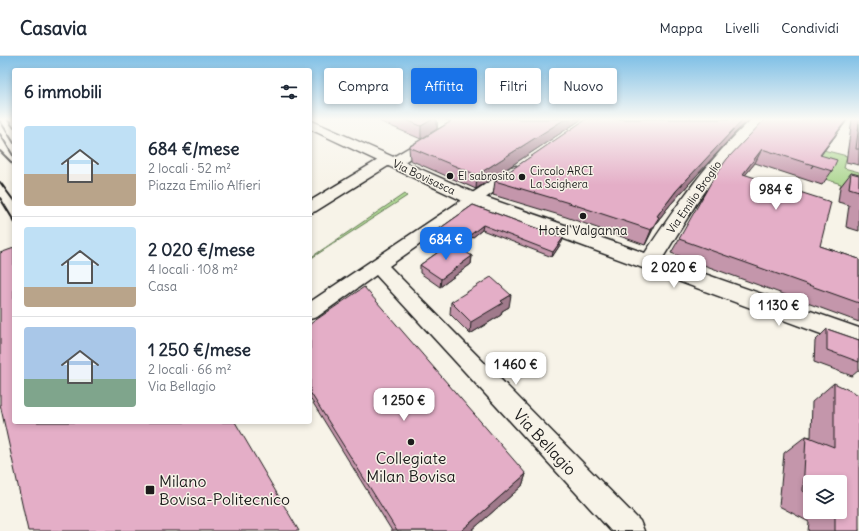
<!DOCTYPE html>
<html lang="it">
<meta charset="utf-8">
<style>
body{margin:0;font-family:Delius,sans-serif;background:#f6f6f7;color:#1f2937;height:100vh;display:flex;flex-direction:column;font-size:15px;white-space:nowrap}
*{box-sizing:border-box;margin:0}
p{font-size:13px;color:#747a83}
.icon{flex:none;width:22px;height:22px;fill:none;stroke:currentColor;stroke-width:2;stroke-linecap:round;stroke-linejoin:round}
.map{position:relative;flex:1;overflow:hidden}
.panel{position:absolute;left:12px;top:12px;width:300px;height:356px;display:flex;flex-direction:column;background:#fff;border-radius:4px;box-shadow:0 2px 6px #0003}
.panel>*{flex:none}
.top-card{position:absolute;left:324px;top:12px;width:380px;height:36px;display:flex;gap:8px}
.controls{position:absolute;left:803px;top:419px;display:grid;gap:8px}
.controls a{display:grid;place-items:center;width:44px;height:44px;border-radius:4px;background:#fff;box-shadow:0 2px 6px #0003;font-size:20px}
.price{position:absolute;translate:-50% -34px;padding:0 9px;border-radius:8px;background:#fff;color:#222;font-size:13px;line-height:26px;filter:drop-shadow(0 1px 2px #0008)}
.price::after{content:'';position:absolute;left:50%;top:24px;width:12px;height:9px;margin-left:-6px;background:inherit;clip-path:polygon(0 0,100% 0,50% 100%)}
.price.current{background:#1a73e8;color:#fff}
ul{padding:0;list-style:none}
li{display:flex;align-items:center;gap:12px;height:100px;padding:0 12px}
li+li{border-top:1px solid #e0e1e3}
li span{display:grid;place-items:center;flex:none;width:112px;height:80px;border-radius:4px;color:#555}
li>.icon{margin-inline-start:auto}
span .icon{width:48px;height:48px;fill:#fffc;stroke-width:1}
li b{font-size:17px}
h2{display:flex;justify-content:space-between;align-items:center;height:48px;padding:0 12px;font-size:17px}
.tag{padding:0 14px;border-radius:4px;background:#fff;box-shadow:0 2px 6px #0003;font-size:14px;line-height:36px}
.tag.current{background:#1a73e8;color:#fff}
header{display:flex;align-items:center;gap:24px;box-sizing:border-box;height:56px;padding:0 20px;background:#fff;border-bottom:1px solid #e0e1e3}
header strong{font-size:19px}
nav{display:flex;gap:22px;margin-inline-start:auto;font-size:14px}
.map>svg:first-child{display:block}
.green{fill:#afd794;stroke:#667a58}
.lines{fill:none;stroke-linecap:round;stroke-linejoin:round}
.minor-casing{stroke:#1c1c1c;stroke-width:3}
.tertiary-casing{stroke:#1c1c1c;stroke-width:3}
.minor{fill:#f7f3e8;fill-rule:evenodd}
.tertiary{fill:#f7f3e8;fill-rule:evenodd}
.rail-far1{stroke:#1c1c1c;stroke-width:2}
.rail{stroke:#1c1c1c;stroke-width:3}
.wall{fill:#c496ab;stroke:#1c1c1c;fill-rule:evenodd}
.shaded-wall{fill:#a07a8b;stroke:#1c1c1c}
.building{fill:#e4aec7;stroke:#1c1c1c}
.poi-dot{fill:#1c1c1c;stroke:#f7f3e8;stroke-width:1.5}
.labels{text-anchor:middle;stroke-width:3;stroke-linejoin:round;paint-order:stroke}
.far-poi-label{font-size:11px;fill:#1c1c1c;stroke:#f7f3e8;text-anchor:start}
.far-street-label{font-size:11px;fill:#1c1c1c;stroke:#f7f3e8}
.poi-label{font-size:13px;fill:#1c1c1c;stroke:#f7f3e8}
.near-street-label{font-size:16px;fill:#1c1c1c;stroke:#f7f3e8}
.near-poi-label{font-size:16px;fill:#1c1c1c;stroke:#f7f3e8}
</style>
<header>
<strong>Casavia</strong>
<nav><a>Mappa</a><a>Livelli</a><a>Condividi</a></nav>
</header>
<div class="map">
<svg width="859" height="475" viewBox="0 0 859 475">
<rect width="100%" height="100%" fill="#f7f3e8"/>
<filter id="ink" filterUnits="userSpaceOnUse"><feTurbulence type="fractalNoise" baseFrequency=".025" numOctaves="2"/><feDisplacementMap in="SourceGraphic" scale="8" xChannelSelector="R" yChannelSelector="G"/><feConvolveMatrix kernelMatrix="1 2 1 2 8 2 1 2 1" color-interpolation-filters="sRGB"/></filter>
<g filter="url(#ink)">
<path class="green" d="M 756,77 L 847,100 L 844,112 L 859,116 L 859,136 L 840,131 L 841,128 L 825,123 Z
M 404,138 L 407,140 L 310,203 L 310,202 Z"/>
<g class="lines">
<g class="minor-casing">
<path id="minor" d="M 457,63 L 471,63 L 398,110 L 388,110 L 316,155 L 310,157 L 310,145 L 383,101 L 393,101 Z
M 516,110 L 521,111 L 523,114 L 521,117 L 389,210 L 640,465 L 644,475 L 611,475 L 376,219 L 317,261 L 310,263 L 310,246 L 511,111 Z"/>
</g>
<g class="tertiary-casing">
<path id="tertiary" d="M 752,63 L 767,63 L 719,116 L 696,148 L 662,203 L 859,272 L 859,292 L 467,147 L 310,73 L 310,64 L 479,139 L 645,197 C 677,149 709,102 752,63 Z"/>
</g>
<use href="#minor" class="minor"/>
<use href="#tertiary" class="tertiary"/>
<path class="rail-far1" d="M 7,63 L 14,72
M 0,65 L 14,87
M 0,78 L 14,101
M 0,95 L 14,109
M 0,126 L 14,145
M 0,142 L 14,165"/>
<path class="rail" d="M 13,164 L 14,166"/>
</g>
<path class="wall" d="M 379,63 L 437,63 L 437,73 L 421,83 L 379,65 Z
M 440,63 L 454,63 L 449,65 Z
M 455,63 L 582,63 L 476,133 L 410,104 L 409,91 Z
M 586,63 L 750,63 L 735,77 L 670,149 L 656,167 L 645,189 L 566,161 L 493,139 L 495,125 Z
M 765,63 L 848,63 L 821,99 L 832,115 L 822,129 L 755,107 L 745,119 L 820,190 L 859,203 L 859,266 L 671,197 L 679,183 Z
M 852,63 L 859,63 L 859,109 L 846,106 Z
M 851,117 L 859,119 L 859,175 L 846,171 L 849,149 L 838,146 L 840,131 Z
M 473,149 L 563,182 L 562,186 L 552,201 L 482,174 L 459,192 L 472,200 L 471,208 L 440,231 L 420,217 L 420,209 L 445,191 L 432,182 L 432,178 Z
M 451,246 L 509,251 L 502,255 L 501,259 L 470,278 L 450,258 Z
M 310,268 L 526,418 L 522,430 L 471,475 L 392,475 L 310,342 Z
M 827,273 L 859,284 L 859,314 L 852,320 L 814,306 L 815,285 Z
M 834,327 L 859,475 L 808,475 L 809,466 L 779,450 L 784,397 L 806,380 L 811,381 L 812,346 ZM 810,426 L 840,456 L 810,456 Z"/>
<path class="shaded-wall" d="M 433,63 L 437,63 L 437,73 L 421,83 L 421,70 Z
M 449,63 L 454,63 L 449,65 Z
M 565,63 L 582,63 L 476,133 L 477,119 Z
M 743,63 L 750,63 L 735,77 L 670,149 L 656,167 L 645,189 L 657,160 L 676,135 Z
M 847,63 L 848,63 L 811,112 L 820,99 Z
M 762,93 L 755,107 L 735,132 L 743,118 Z
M 483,169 L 482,174 L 454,196 L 454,191 Z
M 563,182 L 562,186 L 552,201 L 553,196 Z
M 472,200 L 471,208 L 440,231 L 441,223 Z
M 511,239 L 509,251 L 502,255 L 501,259 L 470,278 L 471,266 L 501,245 Z
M 526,418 L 522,430 L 471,475 L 461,475 Z"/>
<path class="building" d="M 404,63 L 433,63 L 421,70 Z
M 455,63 L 565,63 L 477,119 L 409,91 Z
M 586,63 L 743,63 L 676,135 L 657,160 L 659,161 L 651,174 L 569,147 L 495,125 Z
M 765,63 L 847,63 L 820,99 L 837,104 L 832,115 L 762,93 L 743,118 L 831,146 L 820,190 L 859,203 L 859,247 L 679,183 L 714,121 L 727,103 Z
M 859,67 L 859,93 L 856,93 Z
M 851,117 L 859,119 L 859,135 L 849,132 Z
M 473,149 L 563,182 L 553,196 L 483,169 L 456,190 L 451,187 L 449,188 L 432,178 Z
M 451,187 L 472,200 L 441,223 L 420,209 Z
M 14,192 L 14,366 L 235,366 L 299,475 L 28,475 L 0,348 L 0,197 Z
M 491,221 L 511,239 L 501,245 L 503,247 L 471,266 L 451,246 Z
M 364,231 L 526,418 L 461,475 L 397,475 L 310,336 L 310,268 Z
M 827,273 L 859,284 L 859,306 L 827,294 Z
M 834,327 L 859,339 L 859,475 L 835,475 L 835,456 L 840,456 L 840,426 L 810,426 L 810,439 L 803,435 L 806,380 L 834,391 Z"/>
</g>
<linearGradient id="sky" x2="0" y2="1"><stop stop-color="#80c0e6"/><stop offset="0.49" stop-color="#fbfaf5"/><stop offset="1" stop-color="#fbfaf5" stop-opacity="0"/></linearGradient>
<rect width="859" height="129" fill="url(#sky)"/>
<g class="poi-dot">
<circle cx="450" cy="120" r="4"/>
<circle cx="522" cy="121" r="4"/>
<circle cx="583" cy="160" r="4"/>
<circle cx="411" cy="386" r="4"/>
<rect x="145" y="429" width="10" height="10" rx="2"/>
</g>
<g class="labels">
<g class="far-poi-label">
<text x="530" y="119">Circolo ARCI<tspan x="530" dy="13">La Scighera</tspan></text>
<text x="458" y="124">El sabrosito</text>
</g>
<g class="far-street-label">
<text transform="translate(424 121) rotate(25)" y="4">Via Bovisasca</text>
<text transform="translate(694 141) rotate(-55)" y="4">Via Emilio Broglio</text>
</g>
<g class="poi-label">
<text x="583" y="179">Hotel Valganna</text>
</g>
<g class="near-street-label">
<text transform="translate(545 386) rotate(47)" y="6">Via Bellagio</text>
</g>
<g class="near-poi-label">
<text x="411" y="408">Collegiate<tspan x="411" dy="18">Milan Bovisa</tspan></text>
<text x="159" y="431" text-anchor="start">Milano<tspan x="159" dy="18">Bovisa-Politecnico</tspan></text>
</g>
</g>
</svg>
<div class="controls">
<a><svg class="icon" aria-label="layers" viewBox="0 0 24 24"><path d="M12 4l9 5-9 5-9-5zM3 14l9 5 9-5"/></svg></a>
</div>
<b class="price" style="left:776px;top:155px">984 €</b>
<b class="price current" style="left:446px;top:205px">684 €</b>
<b class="price" style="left:674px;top:233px">2 020 €</b>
<b class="price" style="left:779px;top:271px">1 130 €</b>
<b class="price" style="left:516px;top:330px">1 460 €</b>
<b class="price" style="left:404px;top:366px">1 250 €</b>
<div class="top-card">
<a class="tag">Compra</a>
<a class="tag current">Affitta</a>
<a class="tag">Filtri</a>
<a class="tag">Nuovo</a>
</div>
<section class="panel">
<h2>6 immobili<svg class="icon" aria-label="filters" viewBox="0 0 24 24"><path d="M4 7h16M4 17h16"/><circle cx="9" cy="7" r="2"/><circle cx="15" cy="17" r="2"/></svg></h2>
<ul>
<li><span style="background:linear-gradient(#bfe0f5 60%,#b9a48a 0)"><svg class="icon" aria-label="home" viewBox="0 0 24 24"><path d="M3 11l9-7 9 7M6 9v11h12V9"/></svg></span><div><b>684 €/mese</b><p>2 locali · 52 m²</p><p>Piazza Emilio Alfieri</p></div></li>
<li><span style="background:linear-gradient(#bfe0f5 75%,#b9a48a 0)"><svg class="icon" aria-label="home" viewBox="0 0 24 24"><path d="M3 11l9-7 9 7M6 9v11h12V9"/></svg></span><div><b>2 020 €/mese</b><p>4 locali · 108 m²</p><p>Casa</p></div></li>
<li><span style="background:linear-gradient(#a9c7e8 65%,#7fa58c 0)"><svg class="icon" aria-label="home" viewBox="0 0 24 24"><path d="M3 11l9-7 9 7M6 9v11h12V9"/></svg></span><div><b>1 250 €/mese</b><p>2 locali · 66 m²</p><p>Via Bellagio</p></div></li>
</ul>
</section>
</div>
